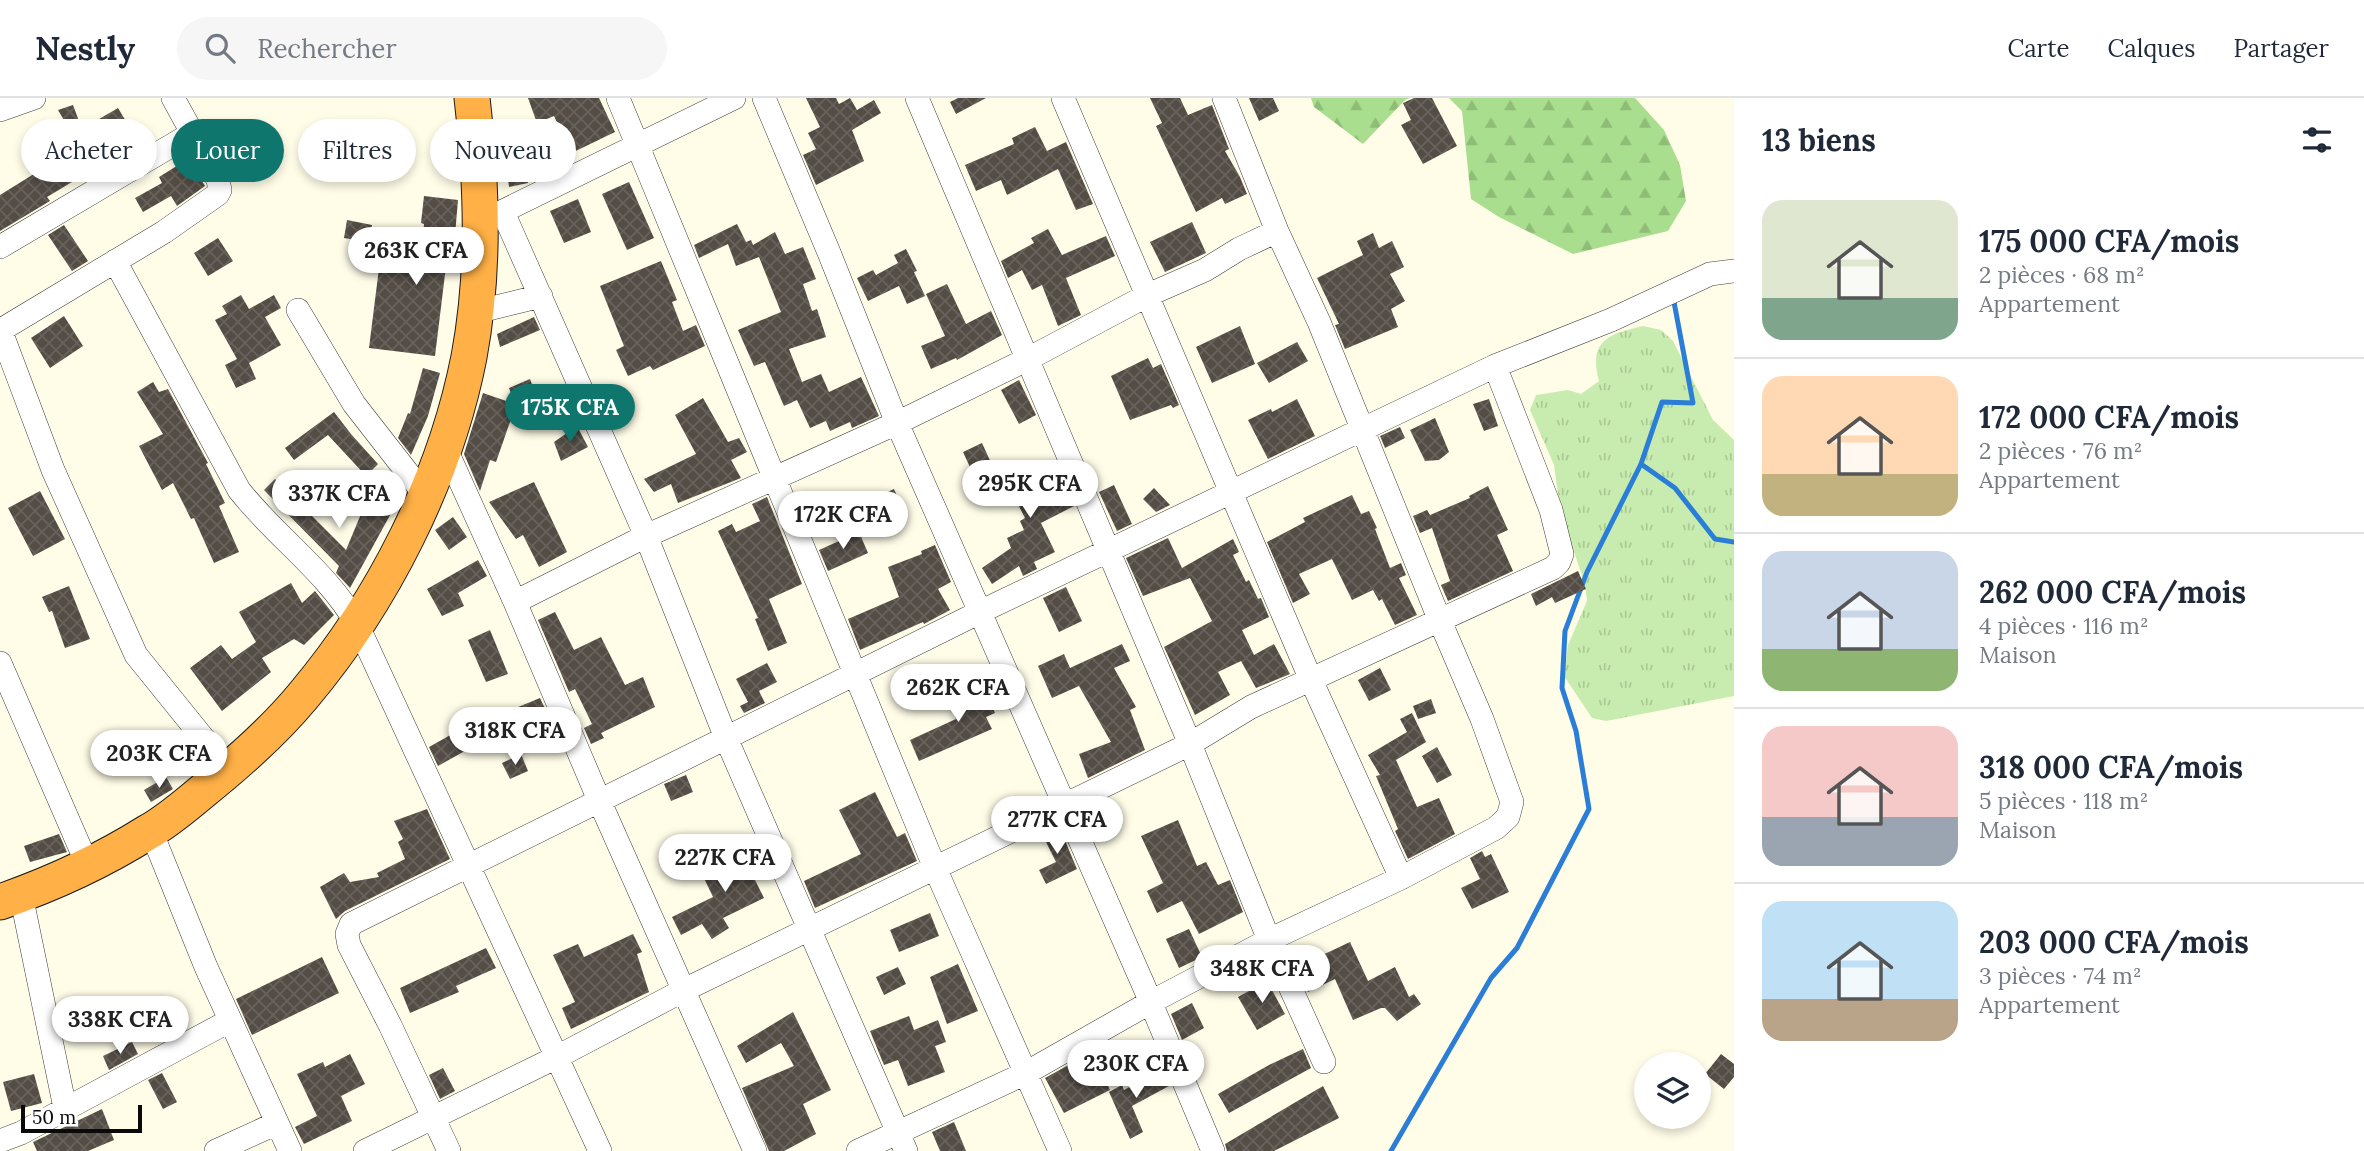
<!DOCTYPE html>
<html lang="fr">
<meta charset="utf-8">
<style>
body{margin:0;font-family:Lora,serif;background:#f6f6f7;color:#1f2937;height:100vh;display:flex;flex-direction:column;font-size:26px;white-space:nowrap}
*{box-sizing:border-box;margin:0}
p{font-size:23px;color:#747a83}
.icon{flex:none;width:38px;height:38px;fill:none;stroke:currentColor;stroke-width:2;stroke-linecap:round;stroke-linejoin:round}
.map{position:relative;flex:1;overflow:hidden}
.drawer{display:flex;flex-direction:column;background:#fff;width:630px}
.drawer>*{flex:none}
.guide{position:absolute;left:21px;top:21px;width:665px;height:63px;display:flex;gap:14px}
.buttons{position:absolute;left:1634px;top:954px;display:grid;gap:14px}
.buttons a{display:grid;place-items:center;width:77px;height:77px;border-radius:50%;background:#fff;box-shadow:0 4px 10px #0003;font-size:35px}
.scale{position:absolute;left:21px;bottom:18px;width:121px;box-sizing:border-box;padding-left:7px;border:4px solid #0a0a0a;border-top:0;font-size:19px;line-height:24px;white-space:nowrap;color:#0a0a0a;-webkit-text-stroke:5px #fff;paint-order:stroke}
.price{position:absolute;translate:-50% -60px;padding:0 16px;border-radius:24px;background:#fff;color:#222;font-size:23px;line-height:46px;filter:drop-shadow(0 2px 4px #0008)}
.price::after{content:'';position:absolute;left:50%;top:42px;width:21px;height:16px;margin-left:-10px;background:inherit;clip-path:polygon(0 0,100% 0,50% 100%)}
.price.active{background:#0f766e;color:#fff}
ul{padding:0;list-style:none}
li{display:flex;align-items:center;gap:21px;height:175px;padding:0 28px}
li+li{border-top:2px solid #e0e1e3}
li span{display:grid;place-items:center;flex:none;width:196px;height:140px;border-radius:21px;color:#555}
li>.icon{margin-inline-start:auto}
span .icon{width:84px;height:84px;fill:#fffc;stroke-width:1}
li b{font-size:30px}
h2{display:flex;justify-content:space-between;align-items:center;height:84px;padding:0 28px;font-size:30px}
.pill{padding:0 24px;border-radius:32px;background:#fff;box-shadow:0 4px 10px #0003;font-size:24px;line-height:63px}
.pill.active{background:#0f766e;color:#fff}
header{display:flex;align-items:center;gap:42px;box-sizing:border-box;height:98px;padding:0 35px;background:#fff;border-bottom:2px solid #e0e1e3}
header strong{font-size:33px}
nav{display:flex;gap:38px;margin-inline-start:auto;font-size:24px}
.search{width:490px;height:63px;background:#f6f6f7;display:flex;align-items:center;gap:18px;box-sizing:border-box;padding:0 24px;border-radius:38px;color:#747a83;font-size:26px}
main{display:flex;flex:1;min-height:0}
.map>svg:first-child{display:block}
.grass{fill:url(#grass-tufts)}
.forest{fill:url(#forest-firs)}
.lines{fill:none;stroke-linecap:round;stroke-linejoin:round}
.stream{stroke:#2a7ed7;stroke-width:5}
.building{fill:url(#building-cross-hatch)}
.minor-casing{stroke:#3d3d3d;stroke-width:24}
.highway-casing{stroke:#1b1b1b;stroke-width:37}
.minor{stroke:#fff;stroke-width:23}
.highway{stroke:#ffb046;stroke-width:35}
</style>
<header>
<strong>Nestly</strong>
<div class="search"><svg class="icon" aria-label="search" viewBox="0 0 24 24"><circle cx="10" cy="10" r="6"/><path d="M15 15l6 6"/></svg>Rechercher</div>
<nav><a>Carte</a><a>Calques</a><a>Partager</a></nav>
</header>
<main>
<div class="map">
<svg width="1734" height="1053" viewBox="0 0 1734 1053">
<defs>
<pattern id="grass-tufts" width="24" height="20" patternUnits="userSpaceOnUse" patternTransform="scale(1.75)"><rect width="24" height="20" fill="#c8ecaf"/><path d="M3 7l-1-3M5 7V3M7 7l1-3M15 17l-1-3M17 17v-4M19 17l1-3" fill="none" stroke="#aac995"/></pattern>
<pattern id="forest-firs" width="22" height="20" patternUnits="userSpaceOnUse" patternTransform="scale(1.75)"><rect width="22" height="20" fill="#a8de8d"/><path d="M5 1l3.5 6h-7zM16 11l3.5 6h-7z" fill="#8fbd78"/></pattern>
<pattern id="building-cross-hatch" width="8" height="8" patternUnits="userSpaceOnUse" patternTransform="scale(1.75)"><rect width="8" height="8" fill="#544d46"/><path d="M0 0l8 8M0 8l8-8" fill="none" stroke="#68625c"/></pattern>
</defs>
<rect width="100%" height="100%" fill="#fffde8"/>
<path class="grass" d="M 1643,228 L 1661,232 L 1673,243 L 1713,322 L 1734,342 L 1734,598 L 1606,623 L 1592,620 L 1564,578 L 1568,547 L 1587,503 L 1585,486 L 1561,416 L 1554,367 L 1530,312 L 1536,297 L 1568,292 L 1581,296 L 1599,283 C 1588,242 1609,236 1643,228 Z"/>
<path class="forest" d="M 1311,0 L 1410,0 L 1405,2 L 1363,46 L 1314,9 Z
M 1449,0 L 1635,0 L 1664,32 L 1680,67 L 1686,103 L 1668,133 L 1573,156 L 1499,119 L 1471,101 L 1462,13 Z"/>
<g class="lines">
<path class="stream" d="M 1641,366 L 1675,390 L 1715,441 L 1734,444
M 1391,1053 L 1491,880 L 1517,850 L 1589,711 L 1576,633 L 1562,590 L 1565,533 L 1587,474 L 1641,366 L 1662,304 L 1693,305 L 1674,204"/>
</g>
<path class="building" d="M 528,0 L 599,0 L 615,34 L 553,64 L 547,49 L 565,42 L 554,18 L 537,25 Z
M 806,0 L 836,0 L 839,6 L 850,0 L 857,12 L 874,2 L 881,15 L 852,32 L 864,63 L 816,87 L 803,57 L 816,51 L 808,35 L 820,29 Z
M 958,0 L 986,0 L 956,16 L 950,4 Z
M 1150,0 L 1180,0 L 1188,17 L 1212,7 L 1229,51 L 1225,53 L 1240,79 L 1247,96 L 1225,106 L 1222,100 L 1196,114 L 1156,28 L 1162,25 Z
M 1249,0 L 1273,0 L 1279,13 L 1259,23 Z
M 1414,0 L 1432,0 L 1457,48 L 1423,66 L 1401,27 L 1411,22 L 1403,5 Z
M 73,7 L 82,31 L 118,10 L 130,30 L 119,36 L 130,56 L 95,77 L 92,72 L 47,99 L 50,103 L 0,133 L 0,97 L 79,48 L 58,12 Z
M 1035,29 L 1047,53 L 1066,44 L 1093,106 L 1076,112 L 1058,71 L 1007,97 L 1001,82 L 976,93 L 965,67 L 1014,46 L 1012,40 Z
M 188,61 L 205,88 L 177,108 L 171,98 L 143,114 L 135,100 L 162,85 L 159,79 Z
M 526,70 L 528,85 L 509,89 L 507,72 Z
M 629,84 L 654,140 L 627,152 L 602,96 Z
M 424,98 L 458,102 L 453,161 L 447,160 L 435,258 L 369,250 L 380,162 L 421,167 L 424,126 L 421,125 Z
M 578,101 L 591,134 L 564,145 L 550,113 Z
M 347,122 L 372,127 L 368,144 L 344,140 Z
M 1192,124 L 1206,155 L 1165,174 L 1150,144 Z
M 737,126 L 746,144 L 751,142 L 753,147 L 775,134 L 785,156 L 803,149 L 816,181 L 803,186 L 812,213 L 817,211 L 826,239 L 789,251 L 802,284 L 821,276 L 829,294 L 861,279 L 879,318 L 852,330 L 850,324 L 830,333 L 826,323 L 810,330 L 797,302 L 784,308 L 765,264 L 754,268 L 738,232 L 781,214 L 759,159 L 736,168 L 728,146 L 699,160 L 694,147 Z
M 64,127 L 88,163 L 72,173 L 48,137 Z
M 1048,131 L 1062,157 L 1106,138 L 1115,158 L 1066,180 L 1081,217 L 1058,228 L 1042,187 L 1032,192 L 1022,172 L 1008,180 L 1001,163 L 1034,145 L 1031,140 Z
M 1373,135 L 1379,150 L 1392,143 L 1404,169 L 1390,176 L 1405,203 L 1391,211 L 1398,229 L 1345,251 L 1335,227 L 1339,226 L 1317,180 L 1363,157 L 1357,143 Z
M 218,140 L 233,163 L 208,178 L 194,155 Z
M 906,151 L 917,173 L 914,174 L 925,198 L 907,206 L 899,188 L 868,203 L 857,180 L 873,172 L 876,177 L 898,165 L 894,157 Z
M 661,163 L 677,202 L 672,204 L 683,233 L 696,227 L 705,248 L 653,272 L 650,268 L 628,278 L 616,252 L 624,248 L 600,188 Z
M 947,186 L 966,226 L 991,213 L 1002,237 L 957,262 L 956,260 L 931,271 L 921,248 L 945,238 L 926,196 Z
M 241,197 L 249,211 L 274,197 L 281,210 L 265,219 L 281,247 L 249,265 L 256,281 L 236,290 L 225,267 L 237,261 L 215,222 L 227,216 L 222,208 Z
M 64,218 L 83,248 L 50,270 L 31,240 Z
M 534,219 L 540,232 L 500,249 L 497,236 Z
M 1240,228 L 1255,266 L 1212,285 L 1196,249 Z
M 1297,244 L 1308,263 L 1269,285 L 1257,265 Z
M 1148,260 L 1153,270 L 1161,266 L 1179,307 L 1173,310 L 1171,307 L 1130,322 L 1111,278 Z
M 423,270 L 440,275 L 428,318 L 411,357 L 398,340 L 408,315 L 410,316 Z
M 530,281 L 545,322 L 525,330 L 516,307 L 496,364 L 490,362 L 480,393 L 464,356 L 483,295 L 515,306 L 509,290 Z
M 1019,282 L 1036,317 L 1019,326 L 1001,292 Z
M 153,284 L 159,294 L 168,291 L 208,365 L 206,366 L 225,405 L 219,408 L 239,454 L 214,465 L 194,420 L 191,421 L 173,385 L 162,392 L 139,348 L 163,336 L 137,294 Z
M 703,300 L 728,344 L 739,340 L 747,354 L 731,362 L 741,380 L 678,405 L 671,386 L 654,394 L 644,381 L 696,356 L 675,317 Z
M 1297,301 L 1315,338 L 1268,361 L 1248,322 L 1271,311 L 1272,314 Z
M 1489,301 L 1498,328 L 1484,333 L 1473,306 Z
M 334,314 L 351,336 L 378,366 L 366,378 L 328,337 L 294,362 L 285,350 Z
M 1435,320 L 1449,354 L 1439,362 L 1425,363 L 1410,332 Z
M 577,328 L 588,349 L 561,363 L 554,344 Z
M 1400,329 L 1405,340 L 1385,350 L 1380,338 Z
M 982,345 L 998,380 L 979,389 L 963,354 Z
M 1015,362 L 1025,385 L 1058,369 L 1074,408 L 1041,425 L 1055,454 L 1034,464 L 1037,471 L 1023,478 L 1019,468 L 992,486 L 982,470 L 1011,450 L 1007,440 L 1024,432 L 1020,423 L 1025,420 L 999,369 Z
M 275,381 L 346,452 L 371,392 L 394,410 L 350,490 L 336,475 L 339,468 L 264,392 Z
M 534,384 L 567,454 L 539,469 L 523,437 L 516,441 L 489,404 Z
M 1114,387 L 1132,426 L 1117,433 L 1099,394 Z
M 1488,388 L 1508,432 L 1497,437 L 1513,473 L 1448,503 L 1441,487 L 1450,483 L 1432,430 L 1420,435 L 1413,418 L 1427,412 L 1430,417 L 1470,400 L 1469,398 Z
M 1154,390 L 1170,407 L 1156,414 L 1143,401 Z
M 894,391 L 902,409 L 863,427 L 855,409 Z
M 40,393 L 65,441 L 33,458 L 8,410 Z
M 1352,397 L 1361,416 L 1369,413 L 1377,430 L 1375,431 L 1390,470 L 1401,465 L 1406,477 L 1399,480 L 1417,517 L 1395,527 L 1382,501 L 1379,503 L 1373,492 L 1352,502 L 1332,461 L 1299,476 L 1310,496 L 1293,505 L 1267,444 L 1305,424 L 1303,420 Z
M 767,399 L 802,486 L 769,501 L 787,545 L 768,553 L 755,521 L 758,520 L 718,433 L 732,426 L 736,434 L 760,423 L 752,406 Z
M 453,419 L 467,439 L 449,452 L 435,432 Z
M 859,434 L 868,455 L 828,473 L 819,452 Z
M 1168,440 L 1182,470 L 1233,441 L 1239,454 L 1233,457 L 1246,484 L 1249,482 L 1258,501 L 1261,500 L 1269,519 L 1242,532 L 1254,557 L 1274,546 L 1290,576 L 1256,590 L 1241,563 L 1218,574 L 1230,597 L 1195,617 L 1164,549 L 1212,523 L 1190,480 L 1143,498 L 1126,460 Z
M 935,447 L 951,484 L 938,491 L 950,512 L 924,526 L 923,524 L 860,552 L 848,521 L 899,499 L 888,469 L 922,456 L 921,453 Z
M 478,462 L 487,478 L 458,495 L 464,508 L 442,518 L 427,491 Z
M 1578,473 L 1586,491 L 1555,505 L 1552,499 L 1536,508 L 1531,496 Z
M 291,485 L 302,505 L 315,493 L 334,517 L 304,547 L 294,541 L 262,560 L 271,574 L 222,613 L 190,570 L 221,547 L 232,561 L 256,544 L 239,514 Z
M 69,488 L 90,541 L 65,550 L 52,513 L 49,514 L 42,499 Z
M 1066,489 L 1082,523 L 1059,534 L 1043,500 Z
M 555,514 L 574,552 L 601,539 L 625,587 L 643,579 L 655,609 L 601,635 L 604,640 L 591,646 L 584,630 L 592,626 L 575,591 L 569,594 L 538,522 Z
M 490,532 L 508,576 L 486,584 L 468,542 Z
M 1122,546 L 1130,563 L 1114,570 L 1136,609 L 1130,612 L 1145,652 L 1088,680 L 1079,656 L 1111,644 L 1079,588 L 1052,600 L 1038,568 L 1064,556 L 1070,570 Z
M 767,565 L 777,584 L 759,593 L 765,605 L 744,615 L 740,608 L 748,604 L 736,581 Z
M 1380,570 L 1391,592 L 1369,603 L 1358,582 Z
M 931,586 L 935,599 L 913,606 L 909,593 Z
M 982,586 L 995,615 L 986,619 L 992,631 L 919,663 L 910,642 L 956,621 L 948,602 Z
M 540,600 L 547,615 L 505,632 L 499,617 Z
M 1431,601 L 1436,615 L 1418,621 L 1413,608 Z
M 1412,615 L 1426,644 L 1396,662 L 1417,709 L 1439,700 L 1455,736 L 1408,761 L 1395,733 L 1398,731 L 1376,678 L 1380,677 L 1368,657 L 1407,634 L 1400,621 Z
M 479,621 L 488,640 L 438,668 L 429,649 Z
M 1437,649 L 1452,677 L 1437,685 L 1422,658 Z
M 521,656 L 528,673 L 510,681 L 502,665 Z
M 686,677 L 693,694 L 671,703 L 664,686 Z
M 166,679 L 173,691 L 151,704 L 144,692 Z
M 875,694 L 897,739 L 905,735 L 917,763 L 815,810 L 804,783 L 861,756 L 839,712 Z
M 427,711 L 450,761 L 345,813 L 336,821 L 320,789 L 344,775 L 350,784 L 379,779 L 377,775 L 405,761 L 398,744 L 403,741 L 394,723 Z
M 1178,722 L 1197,768 L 1206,764 L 1218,787 L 1230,782 L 1243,814 L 1199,836 L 1182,803 L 1157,815 L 1147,793 L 1163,785 L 1141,738 Z
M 1058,726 L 1077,771 L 1046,786 L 1039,772 L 1056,764 L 1041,734 Z
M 59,736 L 67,754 L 30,764 L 24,748 Z
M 756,749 L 766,769 L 752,776 L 764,800 L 723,820 L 729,830 L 712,841 L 702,826 L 681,837 L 672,819 L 713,799 L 702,776 Z
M 1482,753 L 1485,759 L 1491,756 L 1509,794 L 1472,811 L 1461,790 L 1480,781 L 1470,760 Z
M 930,815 L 939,838 L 899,854 L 890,832 Z
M 1189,831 L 1202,859 L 1179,870 L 1166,841 Z
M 633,836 L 642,854 L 637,856 L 649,894 L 571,931 L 562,910 L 575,904 L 553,857 L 578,846 L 584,859 Z
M 1350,844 L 1368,883 L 1395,869 L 1409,899 L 1414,896 L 1421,906 L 1397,923 L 1385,910 L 1381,910 L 1353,922 L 1335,881 L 1308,894 L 1297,869 Z
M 486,850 L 496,870 L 456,888 L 459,894 L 410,915 L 400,890 Z
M 322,859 L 339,895 L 252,937 L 236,901 Z
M 958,866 L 978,913 L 947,926 L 930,879 Z
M 898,869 L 906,886 L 884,897 L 876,879 Z
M 1267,883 L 1285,916 L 1257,932 L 1238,899 Z
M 1192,905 L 1204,930 L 1182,942 L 1171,916 Z
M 793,914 L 831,992 L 803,1006 L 816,1036 L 784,1053 L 769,1053 L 742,990 L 794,968 L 781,945 L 746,965 L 737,948 Z
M 909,918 L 914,932 L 938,922 L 946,944 L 935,948 L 945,974 L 908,988 L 898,962 L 884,967 L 870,933 Z
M 132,944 L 138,956 L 109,972 L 103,958 Z
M 1303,951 L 1311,970 L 1229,1015 L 1218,996 L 1269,967 Z
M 1092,954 L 1110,992 L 1064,1015 L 1045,980 Z
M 350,956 L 365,986 L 341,998 L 352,1023 L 304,1046 L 295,1029 L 317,1018 L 297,976 L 323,964 L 325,969 Z
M 1721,956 L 1734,966 L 1734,979 L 1724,991 L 1705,976 Z
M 443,970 L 455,993 L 440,1001 L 429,977 Z
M 1161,972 L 1169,988 L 1132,1008 L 1143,1034 L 1130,1041 L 1109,994 L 1122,987 L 1124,992 Z
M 162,975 L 177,1004 L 163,1011 L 148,982 Z
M 34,976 L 42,1005 L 11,1013 L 3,984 Z
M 1323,988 L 1339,1020 L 1274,1053 L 1227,1053 L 1225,1046 Z
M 102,1011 L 114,1042 L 88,1053 L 37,1053 L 33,1044 Z
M 954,1024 L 966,1053 L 940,1053 L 932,1034 Z"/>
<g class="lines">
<g class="minor-casing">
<path id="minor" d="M 618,0 L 935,770 L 1060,1053
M 764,0 L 830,157 L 897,325 L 1143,886 L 1213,1053
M 917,0 L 1190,646 L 1269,842 L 1324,964
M 1063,0 L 1311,582 L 1401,780
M 0,12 L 34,0
M 503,114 L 646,438 L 726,640 L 906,1053
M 491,119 L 734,0
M 0,149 L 191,36
M 115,163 L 239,392 C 276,439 327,474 357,526 L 600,1053
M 298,212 L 354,306 L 425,397
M 476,214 L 541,198
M 0,231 L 53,372 L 136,557 L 229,672
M 1,232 L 164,134 L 218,96 L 220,92 L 218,82 L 173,0
M 444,347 L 515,504 L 599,702 L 755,1053
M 515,504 L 646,438 L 897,325 L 1026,262 L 1148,197 L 1205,172 L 1239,151 L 1277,133
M 0,565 L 88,768
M 151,733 L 206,869 L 290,1053
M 21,797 L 65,1010
M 0,1043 L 21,1035 L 229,923
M 216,1053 L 277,1025
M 365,1053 L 557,959 L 682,893 L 1190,646 L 1251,609 L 1553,470 L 1559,464 L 1562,456 L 1551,412 L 1495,268
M 449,1053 L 390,927 L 349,847 L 347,836 L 351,826 L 982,513 L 1495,268 L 1611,222 L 1710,176 L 1734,173
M 858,1053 L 1026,975 L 1151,904 L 1269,842 L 1401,780 L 1496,730 L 1508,719 L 1512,704 L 1482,621 L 1440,523 L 1319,224 L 1277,133 L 1224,0"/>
</g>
<g class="highway-casing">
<path id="highway" d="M 0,804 C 52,786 102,763 148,734 C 168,723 186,707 203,693 C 239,664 274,633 303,598 C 383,503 445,381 469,259 C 485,173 482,87 472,0"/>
</g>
<use href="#minor" class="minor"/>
<use href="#highway" class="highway"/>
</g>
</svg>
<div class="buttons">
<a><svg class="icon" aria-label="layers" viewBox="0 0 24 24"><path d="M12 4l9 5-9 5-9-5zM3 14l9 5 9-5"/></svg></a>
</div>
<div class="scale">50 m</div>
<b class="price" style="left:416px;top:189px">263K CFA</b>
<b class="price active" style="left:570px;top:346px">175K CFA</b>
<b class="price" style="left:1030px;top:422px">295K CFA</b>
<b class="price" style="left:339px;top:432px">337K CFA</b>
<b class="price" style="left:843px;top:453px">172K CFA</b>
<b class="price" style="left:958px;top:626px">262K CFA</b>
<b class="price" style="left:515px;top:669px">318K CFA</b>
<b class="price" style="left:159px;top:692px">203K CFA</b>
<b class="price" style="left:1057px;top:758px">277K CFA</b>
<b class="price" style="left:725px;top:796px">227K CFA</b>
<b class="price" style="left:1262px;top:907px">348K CFA</b>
<b class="price" style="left:120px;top:958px">338K CFA</b>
<b class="price" style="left:1136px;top:1002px">230K CFA</b>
<div class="guide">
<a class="pill">Acheter</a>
<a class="pill active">Louer</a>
<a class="pill">Filtres</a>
<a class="pill">Nouveau</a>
</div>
</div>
<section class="drawer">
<h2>13 biens<svg class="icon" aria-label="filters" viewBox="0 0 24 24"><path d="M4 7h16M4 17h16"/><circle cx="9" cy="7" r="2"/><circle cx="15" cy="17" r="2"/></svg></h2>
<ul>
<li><span style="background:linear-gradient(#dfe7d0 70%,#7fa58c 0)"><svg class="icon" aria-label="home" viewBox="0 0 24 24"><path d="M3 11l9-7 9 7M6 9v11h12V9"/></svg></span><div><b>175 000 CFA/mois</b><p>2 pièces · 68 m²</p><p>Appartement</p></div></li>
<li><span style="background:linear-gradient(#ffd9b3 70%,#c2b280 0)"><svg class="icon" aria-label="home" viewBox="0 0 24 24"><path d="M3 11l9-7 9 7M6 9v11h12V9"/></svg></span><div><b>172 000 CFA/mois</b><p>2 pièces · 76 m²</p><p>Appartement</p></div></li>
<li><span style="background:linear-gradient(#c9d6e8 70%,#8fb573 0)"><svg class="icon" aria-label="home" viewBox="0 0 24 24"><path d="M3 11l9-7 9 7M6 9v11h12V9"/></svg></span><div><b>262 000 CFA/mois</b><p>4 pièces · 116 m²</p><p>Maison</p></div></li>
<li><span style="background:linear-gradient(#f6c9c9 65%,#9aa5b1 0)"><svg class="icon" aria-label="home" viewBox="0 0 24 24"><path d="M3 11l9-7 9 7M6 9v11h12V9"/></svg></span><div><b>318 000 CFA/mois</b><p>5 pièces · 118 m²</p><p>Maison</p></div></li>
<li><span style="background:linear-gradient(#bfe0f5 70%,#b9a48a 0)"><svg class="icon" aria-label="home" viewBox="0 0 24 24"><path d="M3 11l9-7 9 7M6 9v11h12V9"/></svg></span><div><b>203 000 CFA/mois</b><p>3 pièces · 74 m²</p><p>Appartement</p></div></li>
</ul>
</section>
</main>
